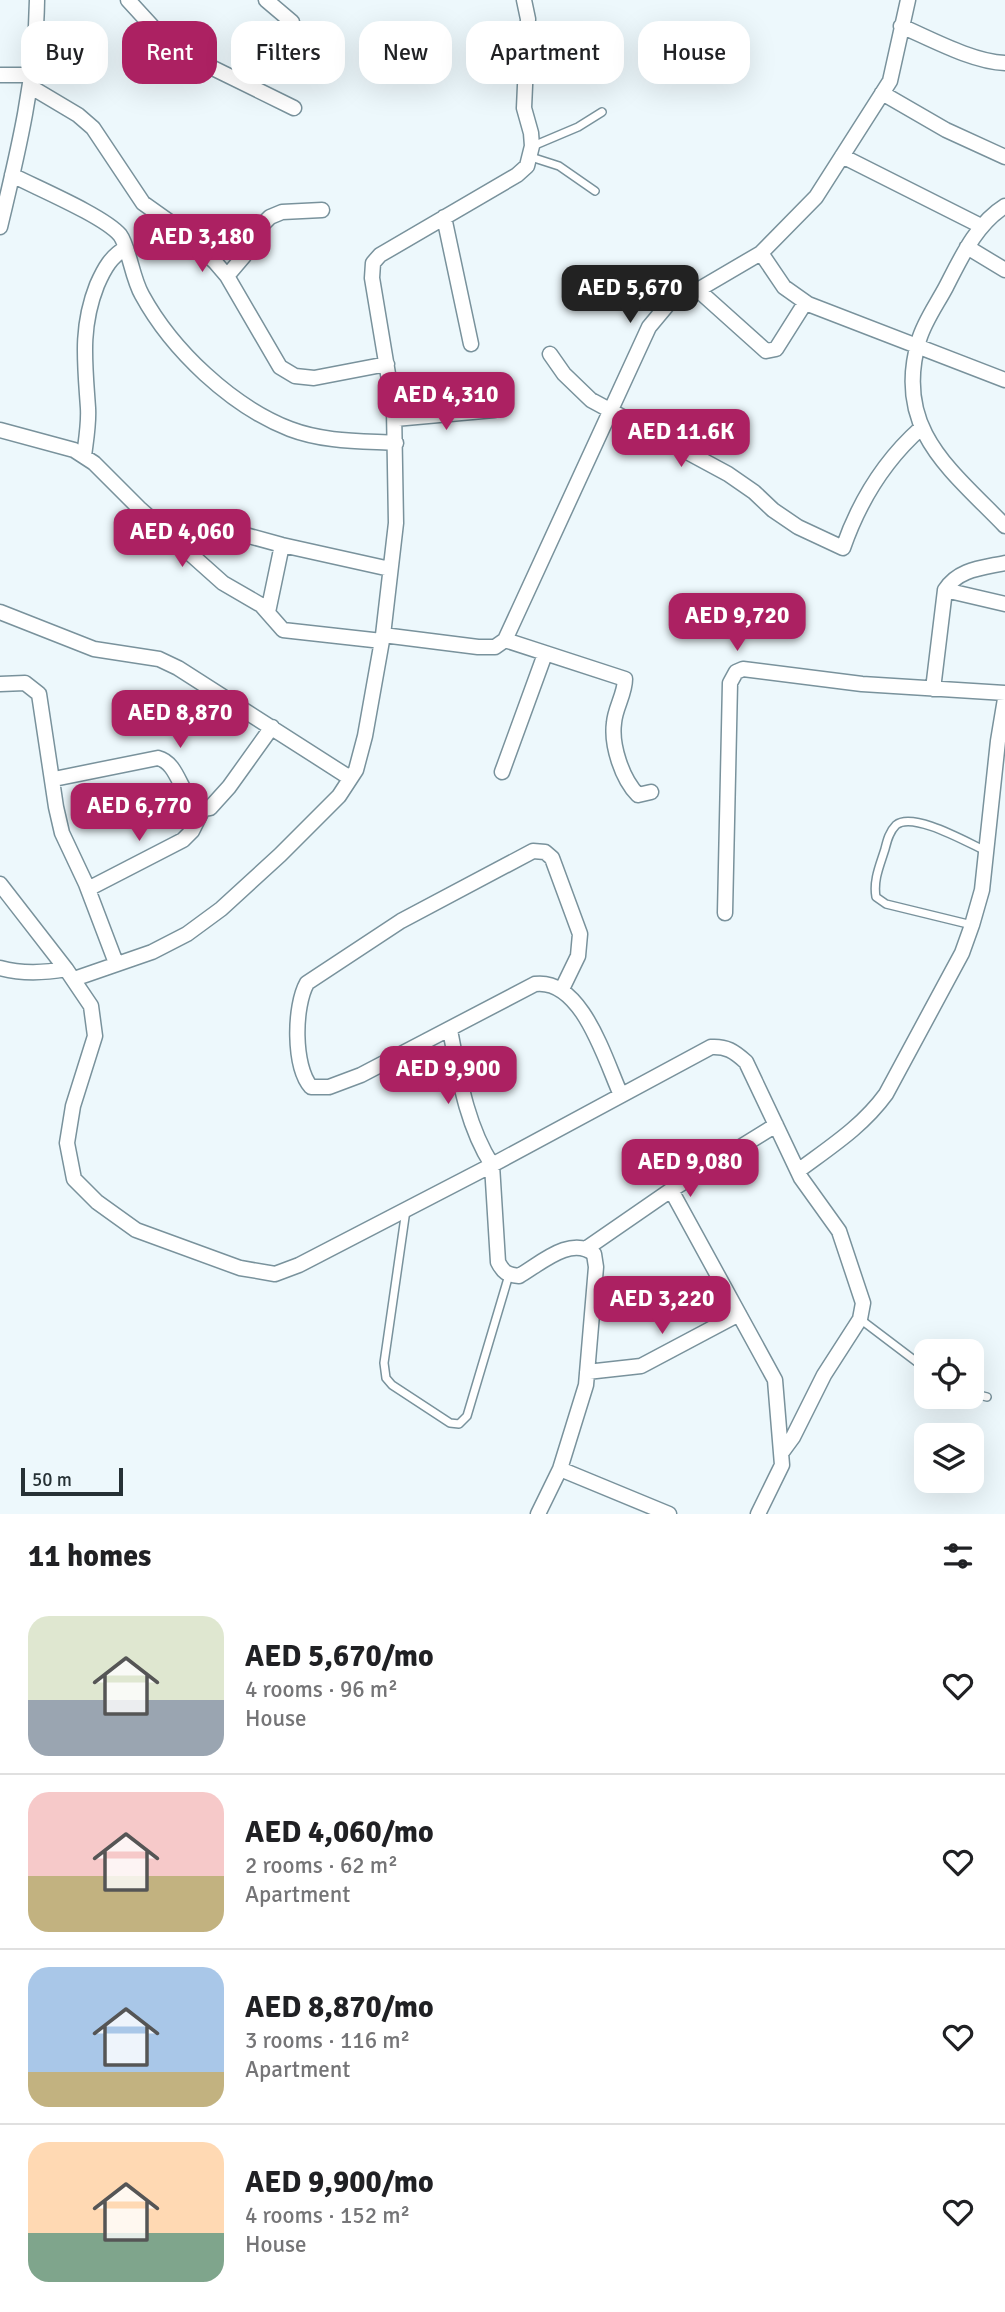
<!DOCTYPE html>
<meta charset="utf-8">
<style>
body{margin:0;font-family:Signika,sans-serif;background:#f2f2f2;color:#202124;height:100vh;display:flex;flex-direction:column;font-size:26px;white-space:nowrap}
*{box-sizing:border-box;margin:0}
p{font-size:23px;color:#757577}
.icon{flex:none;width:38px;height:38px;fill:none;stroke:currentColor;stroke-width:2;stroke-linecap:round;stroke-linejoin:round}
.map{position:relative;height:1514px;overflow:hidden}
.sheet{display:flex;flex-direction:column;background:#fff;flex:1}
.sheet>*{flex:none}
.banner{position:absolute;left:21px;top:21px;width:964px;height:63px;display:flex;gap:14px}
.tools{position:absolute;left:914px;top:1339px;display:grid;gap:14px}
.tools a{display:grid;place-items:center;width:70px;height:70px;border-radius:14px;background:#fff;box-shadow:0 7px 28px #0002;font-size:35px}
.scale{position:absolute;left:21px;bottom:18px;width:102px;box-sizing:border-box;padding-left:7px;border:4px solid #263135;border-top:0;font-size:19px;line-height:24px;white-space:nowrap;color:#263135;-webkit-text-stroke:5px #edf8fc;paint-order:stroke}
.price{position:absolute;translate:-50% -60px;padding:0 16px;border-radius:14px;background:#ac2162;color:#fff;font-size:23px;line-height:46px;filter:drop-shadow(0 2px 4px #0008)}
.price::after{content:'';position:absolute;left:50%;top:42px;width:21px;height:16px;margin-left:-10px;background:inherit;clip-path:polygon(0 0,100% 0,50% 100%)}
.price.on{background:#222;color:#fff}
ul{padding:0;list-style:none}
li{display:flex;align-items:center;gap:21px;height:175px;padding:0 28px}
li+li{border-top:2px solid #e0e0e0}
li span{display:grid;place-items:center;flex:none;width:196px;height:140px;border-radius:21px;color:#555}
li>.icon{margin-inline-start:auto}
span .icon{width:84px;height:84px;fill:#fffc;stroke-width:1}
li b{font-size:30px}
h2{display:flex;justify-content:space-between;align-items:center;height:84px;padding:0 28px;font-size:30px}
.tag{padding:0 24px;border-radius:21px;background:#fff;box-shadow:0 7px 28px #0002;font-size:24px;line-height:63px}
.tag.on{background:#ac2162;color:#fff}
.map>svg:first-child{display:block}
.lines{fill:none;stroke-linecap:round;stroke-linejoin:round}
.lane-casing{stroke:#79929c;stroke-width:10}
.street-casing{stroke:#79929c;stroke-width:17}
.lane{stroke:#fff;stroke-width:7}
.street{stroke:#fff;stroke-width:14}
</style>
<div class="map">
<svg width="1005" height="1514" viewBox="0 0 1005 1514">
<rect width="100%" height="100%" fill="#edf8fc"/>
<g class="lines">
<g class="lane-casing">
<path id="lane" d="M 533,146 L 578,127 L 602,112
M 531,157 L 559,166 L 595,191
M 972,925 L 886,904 L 876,897 C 873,880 880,865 885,849 C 887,841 889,832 896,825 C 913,811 968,843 986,851
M 406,1210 L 384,1363 L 386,1378 L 392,1385 L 450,1423 L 459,1424 L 467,1416 L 509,1275
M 860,1319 L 926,1369
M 971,1393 L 987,1397"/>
</g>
<g class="street-casing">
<path id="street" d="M 128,0 L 172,48 L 294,108
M 266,0 L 292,22
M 901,26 C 931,39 973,62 1005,63
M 0,75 L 33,75
M 31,87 L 78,115 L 93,128 L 143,203 L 181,230 L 215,262 L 227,276 L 280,367 L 295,376 L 314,378 L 387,364
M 882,93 L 946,130 L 1005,157
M 842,156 L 981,226
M 12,175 C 37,188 104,216 120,235 C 129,247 132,278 142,295 C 172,350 231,406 290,429 C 324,442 361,441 396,443
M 1005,206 C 976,224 961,258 946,287 C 937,304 924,322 919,340 C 893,429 950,469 1005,526
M 444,217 L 471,344
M 0,227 C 18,152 36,78 37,0
M 967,247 L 1005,270
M 761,253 L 784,287 L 808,304 L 1005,380
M 227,276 L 244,256 L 263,224 L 270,217 L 282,212 L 322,210
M 698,290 L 766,351 L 776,349 L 805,303
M 550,354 L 564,374 L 591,400 L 728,474 L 754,492 L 773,510 L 798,527 L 843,548 C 859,502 885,460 921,428
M 395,419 L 494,410
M 0,430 L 74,450 L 94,463 L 139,508 L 223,583 L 261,605 L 283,630 L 382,641
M 84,456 C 86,440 89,424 88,408 C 85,363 80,328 97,285 C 104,269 111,256 126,248
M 159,526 L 227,530 L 282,545 L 390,569
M 945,590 L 1005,604
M 0,612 L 94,649 L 159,659 L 178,668 L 350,778
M 268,612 L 282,545
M 383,635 L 478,647 L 495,647 L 505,640 L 649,327 L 669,303 L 691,294 L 761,253 L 816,197 L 890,81 L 908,0
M 505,640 L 625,679 C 625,694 615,708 614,723 C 611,745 622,779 638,795 L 651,792
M 0,684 L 25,683 L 39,694 L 56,807 L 62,833 L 86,884 L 116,963
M 933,689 L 945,590 C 958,569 982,568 1005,563
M 502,772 L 545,654
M 54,779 L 158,758 C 183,764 180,811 210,808 L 229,787 L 272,727
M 0,884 L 66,969 L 91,1006 L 95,1036 L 73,1106 L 67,1143 L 74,1179 L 97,1202 L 136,1230 L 240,1268 L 275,1274 L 299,1265 L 492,1165 L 711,1047 C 726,1046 734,1051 746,1062 L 801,1178 L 839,1231 L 863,1303 L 860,1319 L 824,1375 L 793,1437 L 782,1452
M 88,889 L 183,840 L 192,831 L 203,809
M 725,913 L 730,683 L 736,672 L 743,669 L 862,684 L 1005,693
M 0,968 C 22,974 44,973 66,969
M 74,979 L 152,952 L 187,934 L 221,909 L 280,855 L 339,796 L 356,770 L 365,736 L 383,635 L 396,523 L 394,410 L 372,278 L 373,263 L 380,255 L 517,175 L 527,166 L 532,146 L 531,133 L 524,108 L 528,19 L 524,0
M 562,989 L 578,956 L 580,934 L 552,858 L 545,852 L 533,851 L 401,921 L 307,983 C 294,1006 293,1066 311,1087 L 329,1087 L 361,1075 L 535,984 C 582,978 605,1060 621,1095
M 450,1030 C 459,1076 466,1124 492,1165 L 498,1262 C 503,1272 507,1275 519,1276 C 540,1264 571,1235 594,1254 L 596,1267 L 586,1385 L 560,1469 L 538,1514
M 798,1171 C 830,1147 862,1127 886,1094 L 962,953 L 972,925 L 982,890 L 998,741 L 1005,699
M 671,1190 L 775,1380 L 782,1465 L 758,1514
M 587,1248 L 671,1190 L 776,1125
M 587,1372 L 641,1366 L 739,1314
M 560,1469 L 669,1514"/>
</g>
<use href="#lane" class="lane"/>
<use href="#street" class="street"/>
</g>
</svg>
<div class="tools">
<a><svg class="icon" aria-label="locate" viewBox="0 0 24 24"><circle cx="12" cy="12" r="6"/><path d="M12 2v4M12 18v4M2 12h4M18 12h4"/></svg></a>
<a><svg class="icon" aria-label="layers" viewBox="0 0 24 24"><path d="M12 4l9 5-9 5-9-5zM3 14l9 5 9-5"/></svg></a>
</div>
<div class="scale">50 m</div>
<b class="price" style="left:202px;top:274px">AED 3,180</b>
<b class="price on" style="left:630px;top:325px">AED 5,670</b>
<b class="price" style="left:446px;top:432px">AED 4,310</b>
<b class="price" style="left:681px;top:469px">AED 11.6K</b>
<b class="price" style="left:182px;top:569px">AED 4,060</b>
<b class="price" style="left:737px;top:653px">AED 9,720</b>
<b class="price" style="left:180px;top:750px">AED 8,870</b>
<b class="price" style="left:139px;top:843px">AED 6,770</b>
<b class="price" style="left:448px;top:1106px">AED 9,900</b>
<b class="price" style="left:690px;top:1199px">AED 9,080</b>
<b class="price" style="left:662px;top:1336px">AED 3,220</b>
<div class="banner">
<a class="tag">Buy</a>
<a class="tag on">Rent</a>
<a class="tag">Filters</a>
<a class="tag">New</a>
<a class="tag">Apartment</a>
<a class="tag">House</a>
</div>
</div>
<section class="sheet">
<h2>11 homes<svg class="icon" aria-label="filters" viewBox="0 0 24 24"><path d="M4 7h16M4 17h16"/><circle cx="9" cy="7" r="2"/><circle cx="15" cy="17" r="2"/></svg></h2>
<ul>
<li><span style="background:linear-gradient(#dfe7d0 60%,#9aa5b1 0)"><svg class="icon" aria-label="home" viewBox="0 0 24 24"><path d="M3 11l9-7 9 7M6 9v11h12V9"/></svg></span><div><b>AED 5,670/mo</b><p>4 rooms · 96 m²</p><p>House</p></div><svg class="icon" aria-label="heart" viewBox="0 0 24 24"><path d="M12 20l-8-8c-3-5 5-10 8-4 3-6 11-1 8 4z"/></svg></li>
<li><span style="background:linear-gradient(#f6c9c9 60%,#c2b280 0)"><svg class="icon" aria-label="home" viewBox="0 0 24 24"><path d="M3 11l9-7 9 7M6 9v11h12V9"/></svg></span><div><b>AED 4,060/mo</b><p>2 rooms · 62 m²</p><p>Apartment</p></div><svg class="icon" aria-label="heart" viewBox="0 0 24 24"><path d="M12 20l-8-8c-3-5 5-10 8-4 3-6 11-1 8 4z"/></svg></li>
<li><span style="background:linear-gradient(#a9c7e8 75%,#c2b280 0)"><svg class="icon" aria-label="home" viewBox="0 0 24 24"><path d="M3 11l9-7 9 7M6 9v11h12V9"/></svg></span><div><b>AED 8,870/mo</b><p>3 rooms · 116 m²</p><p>Apartment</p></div><svg class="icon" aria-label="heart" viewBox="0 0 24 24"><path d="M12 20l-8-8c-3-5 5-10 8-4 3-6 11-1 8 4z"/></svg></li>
<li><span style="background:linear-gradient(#ffd9b3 65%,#7fa58c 0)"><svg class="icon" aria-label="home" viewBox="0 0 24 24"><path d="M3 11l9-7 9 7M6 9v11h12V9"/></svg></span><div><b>AED 9,900/mo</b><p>4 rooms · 152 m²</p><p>House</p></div><svg class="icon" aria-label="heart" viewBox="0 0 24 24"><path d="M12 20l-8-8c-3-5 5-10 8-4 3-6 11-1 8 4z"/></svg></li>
</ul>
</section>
